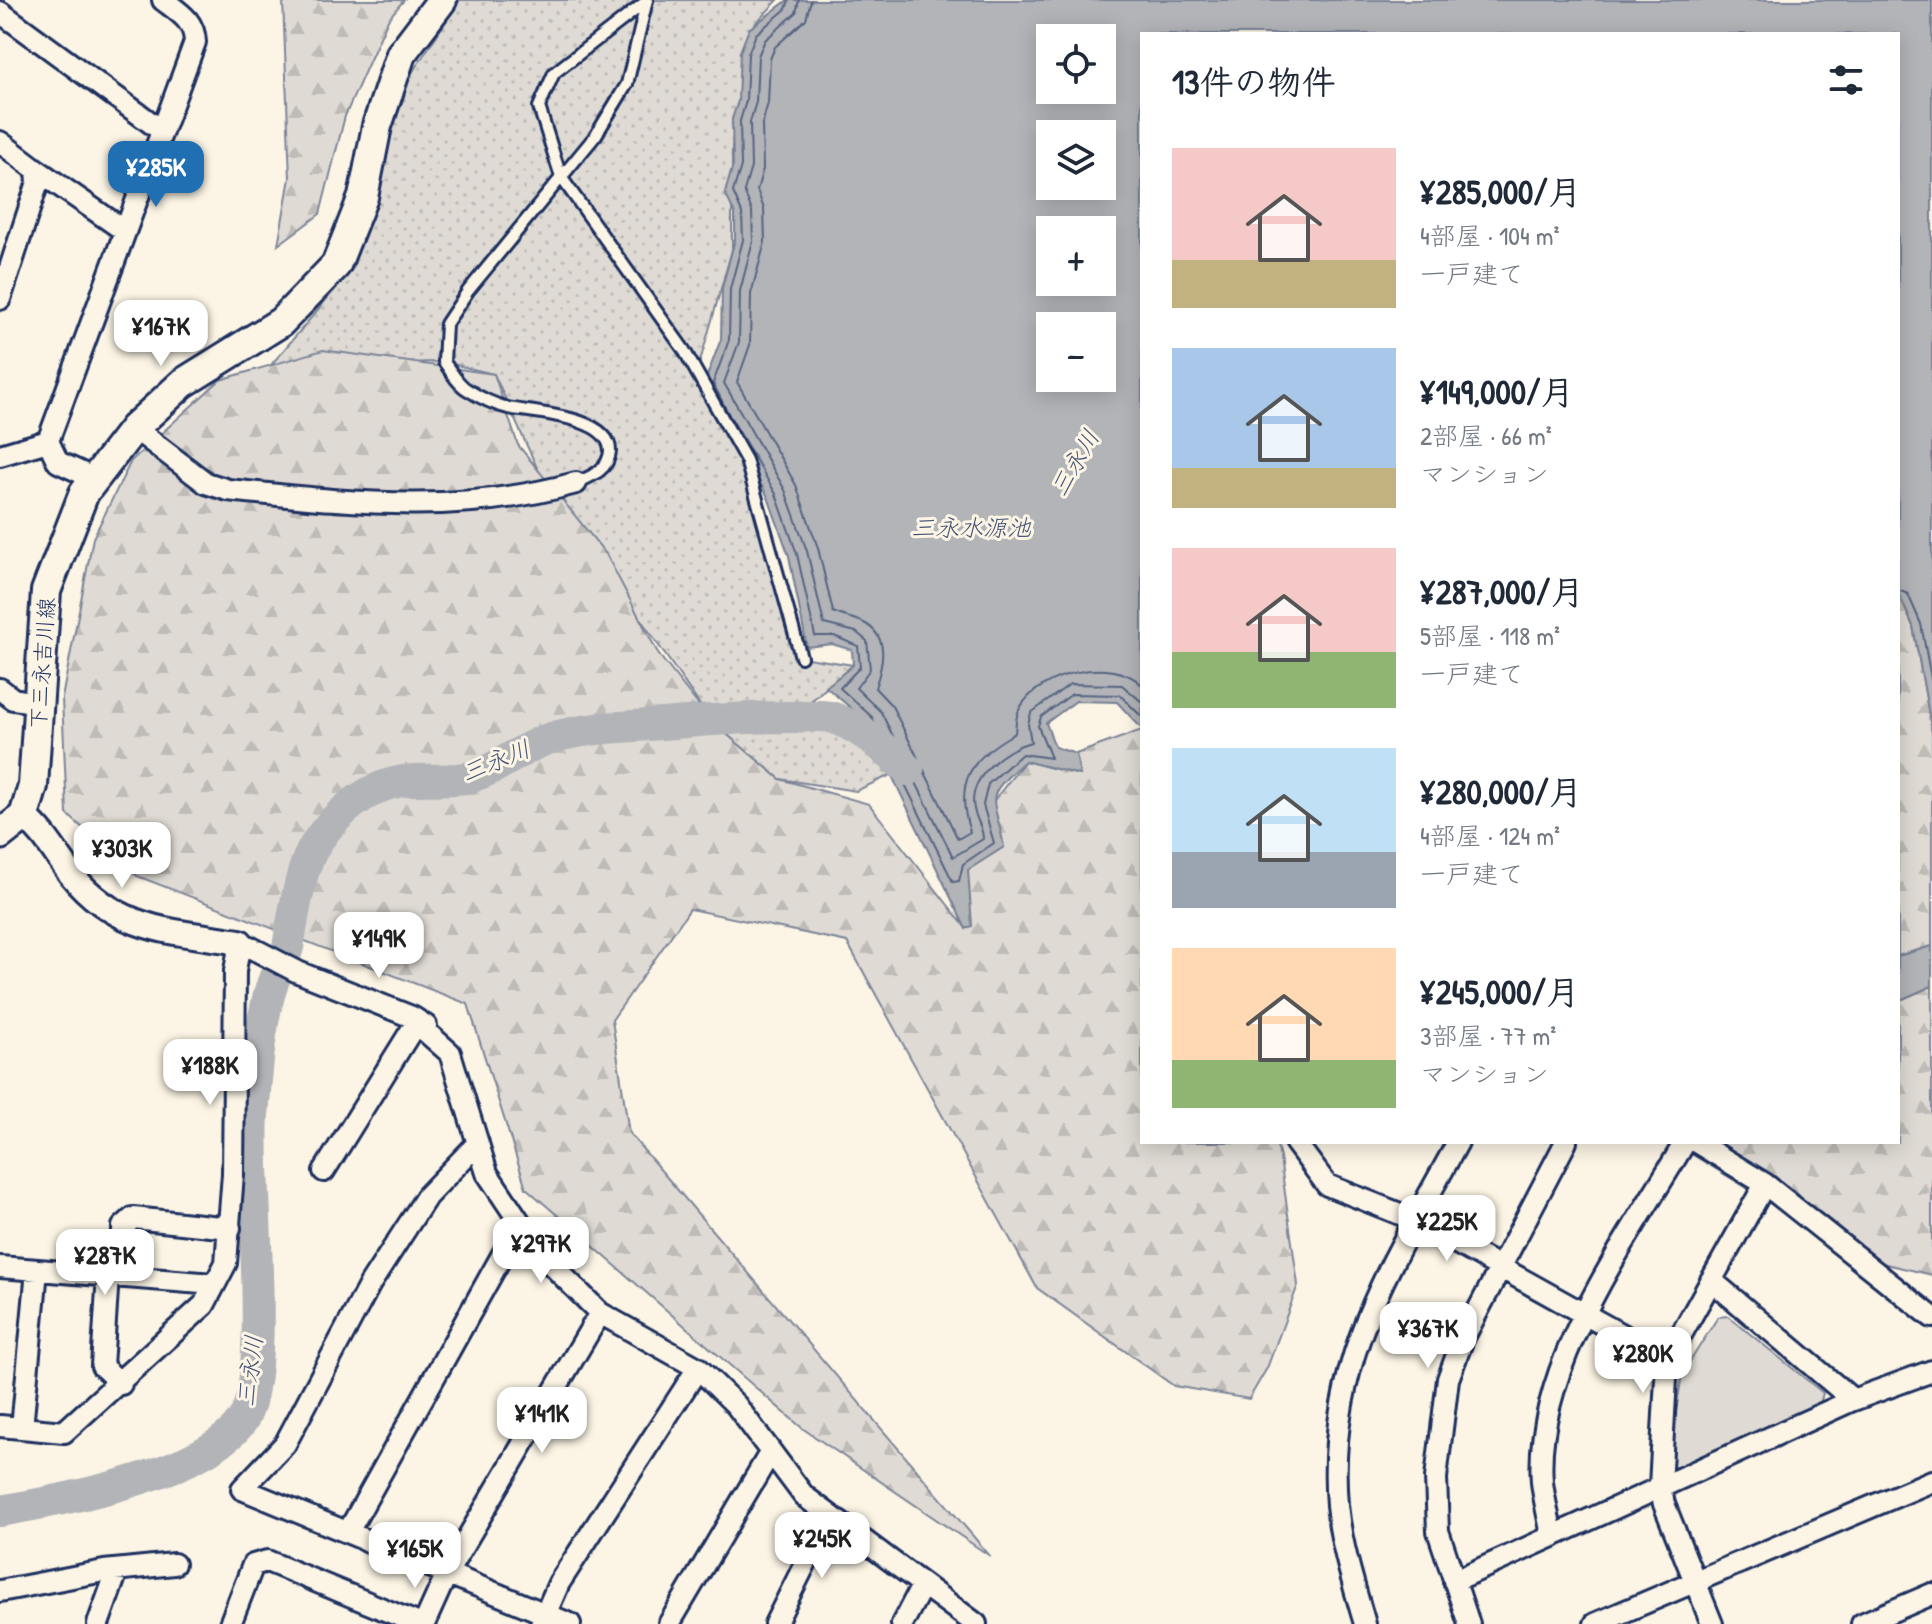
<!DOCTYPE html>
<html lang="ja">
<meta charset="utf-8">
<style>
body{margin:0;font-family:"Patrick Hand","Klee One",sans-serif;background:#f2f2f3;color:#1f2937;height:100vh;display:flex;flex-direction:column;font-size:30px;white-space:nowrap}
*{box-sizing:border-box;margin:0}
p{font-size:26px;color:#747a83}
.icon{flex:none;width:44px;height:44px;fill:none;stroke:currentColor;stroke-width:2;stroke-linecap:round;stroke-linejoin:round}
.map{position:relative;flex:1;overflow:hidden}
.drawer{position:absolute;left:1140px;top:32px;width:760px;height:1112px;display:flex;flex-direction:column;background:#fff;border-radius:0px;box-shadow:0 4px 20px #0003}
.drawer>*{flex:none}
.tools{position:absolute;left:1036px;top:24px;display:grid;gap:16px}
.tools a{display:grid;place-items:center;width:80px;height:80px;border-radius:0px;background:#fff;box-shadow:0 4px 20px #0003;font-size:40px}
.price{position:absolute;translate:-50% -68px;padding:0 18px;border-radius:16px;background:#fff;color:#222;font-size:26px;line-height:52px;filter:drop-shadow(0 2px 4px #0008)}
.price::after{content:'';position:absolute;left:50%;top:48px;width:24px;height:18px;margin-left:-12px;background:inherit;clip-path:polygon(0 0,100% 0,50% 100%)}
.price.selected{background:#1f6fb2;color:#fff}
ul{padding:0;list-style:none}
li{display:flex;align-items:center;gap:24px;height:200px;padding:0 32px}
li span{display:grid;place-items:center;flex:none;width:224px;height:160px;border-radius:0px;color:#555}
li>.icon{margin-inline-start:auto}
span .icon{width:96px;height:96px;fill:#fffc;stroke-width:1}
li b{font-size:34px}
h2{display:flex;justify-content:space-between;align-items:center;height:96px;padding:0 32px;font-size:34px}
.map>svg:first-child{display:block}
.grass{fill:url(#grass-dots);stroke:#7d8599;stroke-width:2}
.forest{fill:url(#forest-firs);stroke:#7d8599;stroke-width:2}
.park{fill:#dfdbd4;stroke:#7d8599;stroke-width:2}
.water{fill:#b2b4b8;stroke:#767f94;stroke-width:2;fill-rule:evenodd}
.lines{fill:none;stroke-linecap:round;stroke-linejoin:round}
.shore{stroke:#576482;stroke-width:2}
.river{stroke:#b2b4b8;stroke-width:32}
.service-casing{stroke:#1b2f5e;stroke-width:16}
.minor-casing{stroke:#1b2f5e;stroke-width:26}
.tertiary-casing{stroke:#1b2f5e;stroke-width:30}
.secondary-casing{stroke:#1b2f5e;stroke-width:34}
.service{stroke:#fcf5e5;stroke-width:10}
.minor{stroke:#fcf5e5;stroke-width:20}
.tertiary{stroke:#fcf5e5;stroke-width:24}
.secondary{stroke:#fcf5e5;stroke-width:28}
.labels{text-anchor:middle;stroke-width:6;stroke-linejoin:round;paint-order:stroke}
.street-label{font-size:22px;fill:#1b2f5e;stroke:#fcf5e5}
.water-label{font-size:24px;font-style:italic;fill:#485779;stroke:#fcf5e5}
</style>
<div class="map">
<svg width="1932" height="1624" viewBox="0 0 1932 1624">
<defs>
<pattern id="grass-dots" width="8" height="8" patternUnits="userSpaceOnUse" patternTransform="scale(2)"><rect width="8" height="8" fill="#dfdbd4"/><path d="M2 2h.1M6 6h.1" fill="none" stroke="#bfbcb8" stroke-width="1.8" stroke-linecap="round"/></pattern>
<pattern id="forest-firs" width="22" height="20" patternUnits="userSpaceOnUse" patternTransform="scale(2)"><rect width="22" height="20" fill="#dfdbd4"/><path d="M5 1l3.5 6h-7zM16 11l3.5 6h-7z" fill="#bfbcb8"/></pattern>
</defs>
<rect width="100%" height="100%" fill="#fcf5e5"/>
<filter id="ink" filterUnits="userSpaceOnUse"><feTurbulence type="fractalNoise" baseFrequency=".0125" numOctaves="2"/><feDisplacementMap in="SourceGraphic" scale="16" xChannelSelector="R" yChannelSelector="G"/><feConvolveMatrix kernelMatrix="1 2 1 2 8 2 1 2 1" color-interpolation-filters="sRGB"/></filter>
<g filter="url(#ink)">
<path class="grass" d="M 460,0 L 778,0 L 749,30 L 732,146 L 732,250 L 697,372 L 734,434 L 801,657 L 853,665 L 810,702 L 891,775 L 856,791 L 780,779 L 711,721 L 539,472 L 494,374 L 444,362 L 271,365 L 354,267 L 377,126 Z"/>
<path class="forest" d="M 283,0 L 404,0 L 388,19 L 345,116 L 320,214 L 278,245 L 290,178 Z
M 323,350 L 494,374 L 518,445 L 606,554 L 659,655 L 711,721 L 780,779 L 869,804 L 966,928 L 968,870 L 991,804 L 1025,761 L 1079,775 L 1076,754 L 1142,730 L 1142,1142 L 1276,1142 L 1280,1158 L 1298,1285 L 1267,1368 L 1249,1399 L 1174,1386 L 1037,1288 L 847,942 L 690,909 L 612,1020 L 629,1133 L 990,1556 L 802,1428 L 526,1188 L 468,1004 L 137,876 L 67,814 L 62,698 L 93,538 L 131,461 L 220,380 Z
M 1898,592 L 1913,626 L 1932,732 L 1932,946 L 1898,956 Z
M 1932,986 L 1932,1275 L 1861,1258 L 1672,1142 L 1898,1142 L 1898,1001 Z"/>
<path class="park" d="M 1728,1316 L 1823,1393 L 1820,1404 L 1678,1471 L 1668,1461 L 1682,1374 L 1718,1317 Z"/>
<path class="water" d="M 788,0 L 1932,0 L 1932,732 L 1913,626 L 1898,592 L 1898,34 L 1142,34 L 1142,729 L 1117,702 L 1076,701 L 1046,723 L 1055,747 L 1076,754 L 1080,775 L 1025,761 C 980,800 995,795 1004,847 L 968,870 L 972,926 L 966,929 L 865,720 L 826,687 L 853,665 L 852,650 L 832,644 L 807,647 L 789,556 L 768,497 L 704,384 L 721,339 L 722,288 L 735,239 L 735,214 L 725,193 L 733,165 L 732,119 L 738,101 L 740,52 L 749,29 ZM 1050,38 L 1102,38 L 1102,90 L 1050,90 ZM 1050,134 L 1102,134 L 1102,186 L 1050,186 ZM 1050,230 L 1102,230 L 1102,282 L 1050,282 ZM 1050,326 L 1102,326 L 1102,378 L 1050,378 Z
M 1932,946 L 1932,986 L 1898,1001 L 1898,956 Z"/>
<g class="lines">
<path class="shore" d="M 799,0 L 796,13 L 765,40 L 758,56 L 756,102 L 750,122 L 751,167 L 744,191 L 752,211 L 753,241 L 740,291 L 739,342 L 724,383 L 785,490 L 807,551 L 824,624 L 856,632 L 867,641 L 870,669 L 856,688 L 881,712 L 953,857 L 983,839 C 983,827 976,820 974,809 C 967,777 1006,748 1031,742 L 1028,724 L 1031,713 L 1070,684 L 1122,685 L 1142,702
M 811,0 L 806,19 L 775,47 L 770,59 L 768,103 L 762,124 L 763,169 L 757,190 L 764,209 L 765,242 L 751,294 L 750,345 L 737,382 L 796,485 L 818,548 L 833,612 C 843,617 855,618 864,623 C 891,637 882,667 875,688 L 892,706 L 958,839 L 970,832 C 954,782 970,758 1015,733 C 1016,725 1015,716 1020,708 C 1039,673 1113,655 1142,685
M 729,415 L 713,383 L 729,340 L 730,289 L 743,240 L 742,213 L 733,192 L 741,166 L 740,121 L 746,101 L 748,54 L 756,34 L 786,9 L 789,0
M 731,418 L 776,494 L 797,554 L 815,636 L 834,636 L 858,646 L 860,667 L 840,688 L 872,717 L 953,882 L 959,881 L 963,864 L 994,843 L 983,805 L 988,784 L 1022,754 L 1051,758 L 1038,726 L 1041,717 L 1072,694 L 1120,695 L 1142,717
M 1898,590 L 1908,594 L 1921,624 L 1932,684"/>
<path class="river" d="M 0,1511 C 64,1500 204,1474 242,1421 C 273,1378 248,1179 253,1115 C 257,1072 259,1023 273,982 C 277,970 285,960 288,947 C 293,920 296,894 305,867 C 318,828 361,787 403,781 C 425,778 449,782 470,777 C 500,769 521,747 551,738 C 587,727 625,727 662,724 C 705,720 746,717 790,717 C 803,717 822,714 834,718 C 861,728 887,750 908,770"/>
<g class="service-casing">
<path id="service" d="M 647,1 L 554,73 L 539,107 L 561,177 L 684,350 L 746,460 L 801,657
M 576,483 C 590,477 609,470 610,451 C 610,416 533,413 508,408 C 496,405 479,397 468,390 C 458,385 451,371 444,362 L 446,324 L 468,291 L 596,135 L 627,84 L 647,0"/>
</g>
<g class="minor-casing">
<path id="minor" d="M 0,12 L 162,131
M 0,142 L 37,170 L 38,182 L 0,299
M 37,170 L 125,231
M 134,428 L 206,483 L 228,490 C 348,502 457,516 576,483
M 0,455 L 48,441
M 95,479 L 58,462 L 48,441 L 195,42 C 194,20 180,13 163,0
M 0,689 L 13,699 L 38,703
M 416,1023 L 450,1053 L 487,1173 L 541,1254 L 600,1313 L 698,1368 L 736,1405 L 804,1496 L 976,1624
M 1295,1142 L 1327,1185 L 1415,1220 L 1667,1360
M 1696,1142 L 1765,1184 L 1932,1317
M 478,1143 L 427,1196 L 370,1284 L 285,1444 L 242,1489 L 570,1624
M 324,1171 L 416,1023
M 0,1267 L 214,1284
M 108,1275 L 102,1366 L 121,1384
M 123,1277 L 123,1227 L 133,1218 L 230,1228
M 1711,1280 L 1853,1400
M 0,1426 L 64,1432 L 204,1305 L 226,1263 L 233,1174 L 235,971 L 240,942 L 298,972 L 412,1017 L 426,1026
M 22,1428 L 37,1270
M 348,1532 L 519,1225
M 1552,1536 C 1549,1518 1544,1500 1542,1482 C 1533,1366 1629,1238 1685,1142
M 1454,1581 L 1853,1400 L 1932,1371
M 0,1591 L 104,1571 L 174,1564
M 98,1624 L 117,1571
M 230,1624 L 253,1565 L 267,1561 L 419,1624
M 424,1624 L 447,1573 L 600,1313
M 541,1624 L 559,1583 L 698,1368
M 669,1624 L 770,1453
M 775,1624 L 829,1516
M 902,1624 L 922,1586
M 1365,1624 C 1354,1586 1341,1545 1337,1505 C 1325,1362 1393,1262 1458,1142
M 1469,1624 L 1438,1531 L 1436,1478 L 1448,1379 L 1463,1339 L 1566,1142
M 1595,1624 L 1932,1481
M 1712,1624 L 1664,1504 L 1660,1486 L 1667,1360 L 1765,1184
M 1862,1624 L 1932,1594"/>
</g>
<g class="tertiary-casing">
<path id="tertiary" d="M 24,816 C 45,833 55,853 71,874 C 118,932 172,931 240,942"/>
</g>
<g class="secondary-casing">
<path id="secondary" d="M 0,835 L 24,816 L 33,786 L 46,591 L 84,493 L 134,428 L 183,383 L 281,322 L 336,265 L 363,197 L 377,126 L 401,54 L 442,0"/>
</g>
<use href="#service" class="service"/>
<use href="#minor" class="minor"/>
<use href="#tertiary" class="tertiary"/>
<use href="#secondary" class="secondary"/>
</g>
</g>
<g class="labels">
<g class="street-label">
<text transform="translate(42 663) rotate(-86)" y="8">下三永吉川線</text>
</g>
<g class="water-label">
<text transform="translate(1075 463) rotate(-60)" y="8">三永川</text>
<text x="971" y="536">三永水源池</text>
<text transform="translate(496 761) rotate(-22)" y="8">三永川</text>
<text transform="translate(250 1371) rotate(-83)" y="8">三永川</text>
</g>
</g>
</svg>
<div class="tools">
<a><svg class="icon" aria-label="locate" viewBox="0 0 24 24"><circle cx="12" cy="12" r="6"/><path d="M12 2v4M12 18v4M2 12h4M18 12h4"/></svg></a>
<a><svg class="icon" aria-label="layers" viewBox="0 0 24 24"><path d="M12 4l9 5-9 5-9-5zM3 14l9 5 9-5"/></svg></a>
<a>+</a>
<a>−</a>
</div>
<b class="price selected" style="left:156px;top:209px">¥285K</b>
<b class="price" style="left:161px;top:368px">¥167K</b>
<b class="price" style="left:122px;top:890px">¥303K</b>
<b class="price" style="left:379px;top:980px">¥149K</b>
<b class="price" style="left:210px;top:1107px">¥188K</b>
<b class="price" style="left:1447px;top:1263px">¥225K</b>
<b class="price" style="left:541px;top:1285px">¥297K</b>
<b class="price" style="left:105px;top:1297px">¥287K</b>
<b class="price" style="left:1428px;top:1370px">¥367K</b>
<b class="price" style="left:1643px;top:1395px">¥280K</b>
<b class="price" style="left:542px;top:1455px">¥141K</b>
<b class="price" style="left:822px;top:1580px">¥245K</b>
<b class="price" style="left:415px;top:1590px">¥165K</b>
<section class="drawer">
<h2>13件の物件<svg class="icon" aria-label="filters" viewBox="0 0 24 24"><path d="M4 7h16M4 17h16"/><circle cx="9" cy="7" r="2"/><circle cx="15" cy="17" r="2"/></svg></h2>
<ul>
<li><span style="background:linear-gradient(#f6c9c9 70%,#c2b280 0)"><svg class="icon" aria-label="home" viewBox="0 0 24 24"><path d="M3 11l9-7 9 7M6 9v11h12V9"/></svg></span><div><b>¥285,000/月</b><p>4部屋 · 104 m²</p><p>一戸建て</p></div></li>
<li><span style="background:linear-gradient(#a9c7e8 75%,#c2b280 0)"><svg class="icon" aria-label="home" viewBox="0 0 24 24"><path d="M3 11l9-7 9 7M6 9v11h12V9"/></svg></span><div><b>¥149,000/月</b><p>2部屋 · 66 m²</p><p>マンション</p></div></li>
<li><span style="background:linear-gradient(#f6c9c9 65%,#8fb573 0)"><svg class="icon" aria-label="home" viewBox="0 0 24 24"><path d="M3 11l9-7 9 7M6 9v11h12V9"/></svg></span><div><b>¥287,000/月</b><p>5部屋 · 118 m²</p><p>一戸建て</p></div></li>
<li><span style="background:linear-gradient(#bfe0f5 65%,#9aa5b1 0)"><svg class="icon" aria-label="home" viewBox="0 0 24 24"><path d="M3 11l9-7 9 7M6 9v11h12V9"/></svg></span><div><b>¥280,000/月</b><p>4部屋 · 124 m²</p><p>一戸建て</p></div></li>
<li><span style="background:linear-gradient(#ffd9b3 70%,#8fb573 0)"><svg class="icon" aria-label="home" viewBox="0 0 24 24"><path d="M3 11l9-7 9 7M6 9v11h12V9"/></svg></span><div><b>¥245,000/月</b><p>3部屋 · 77 m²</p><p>マンション</p></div></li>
</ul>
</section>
</div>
